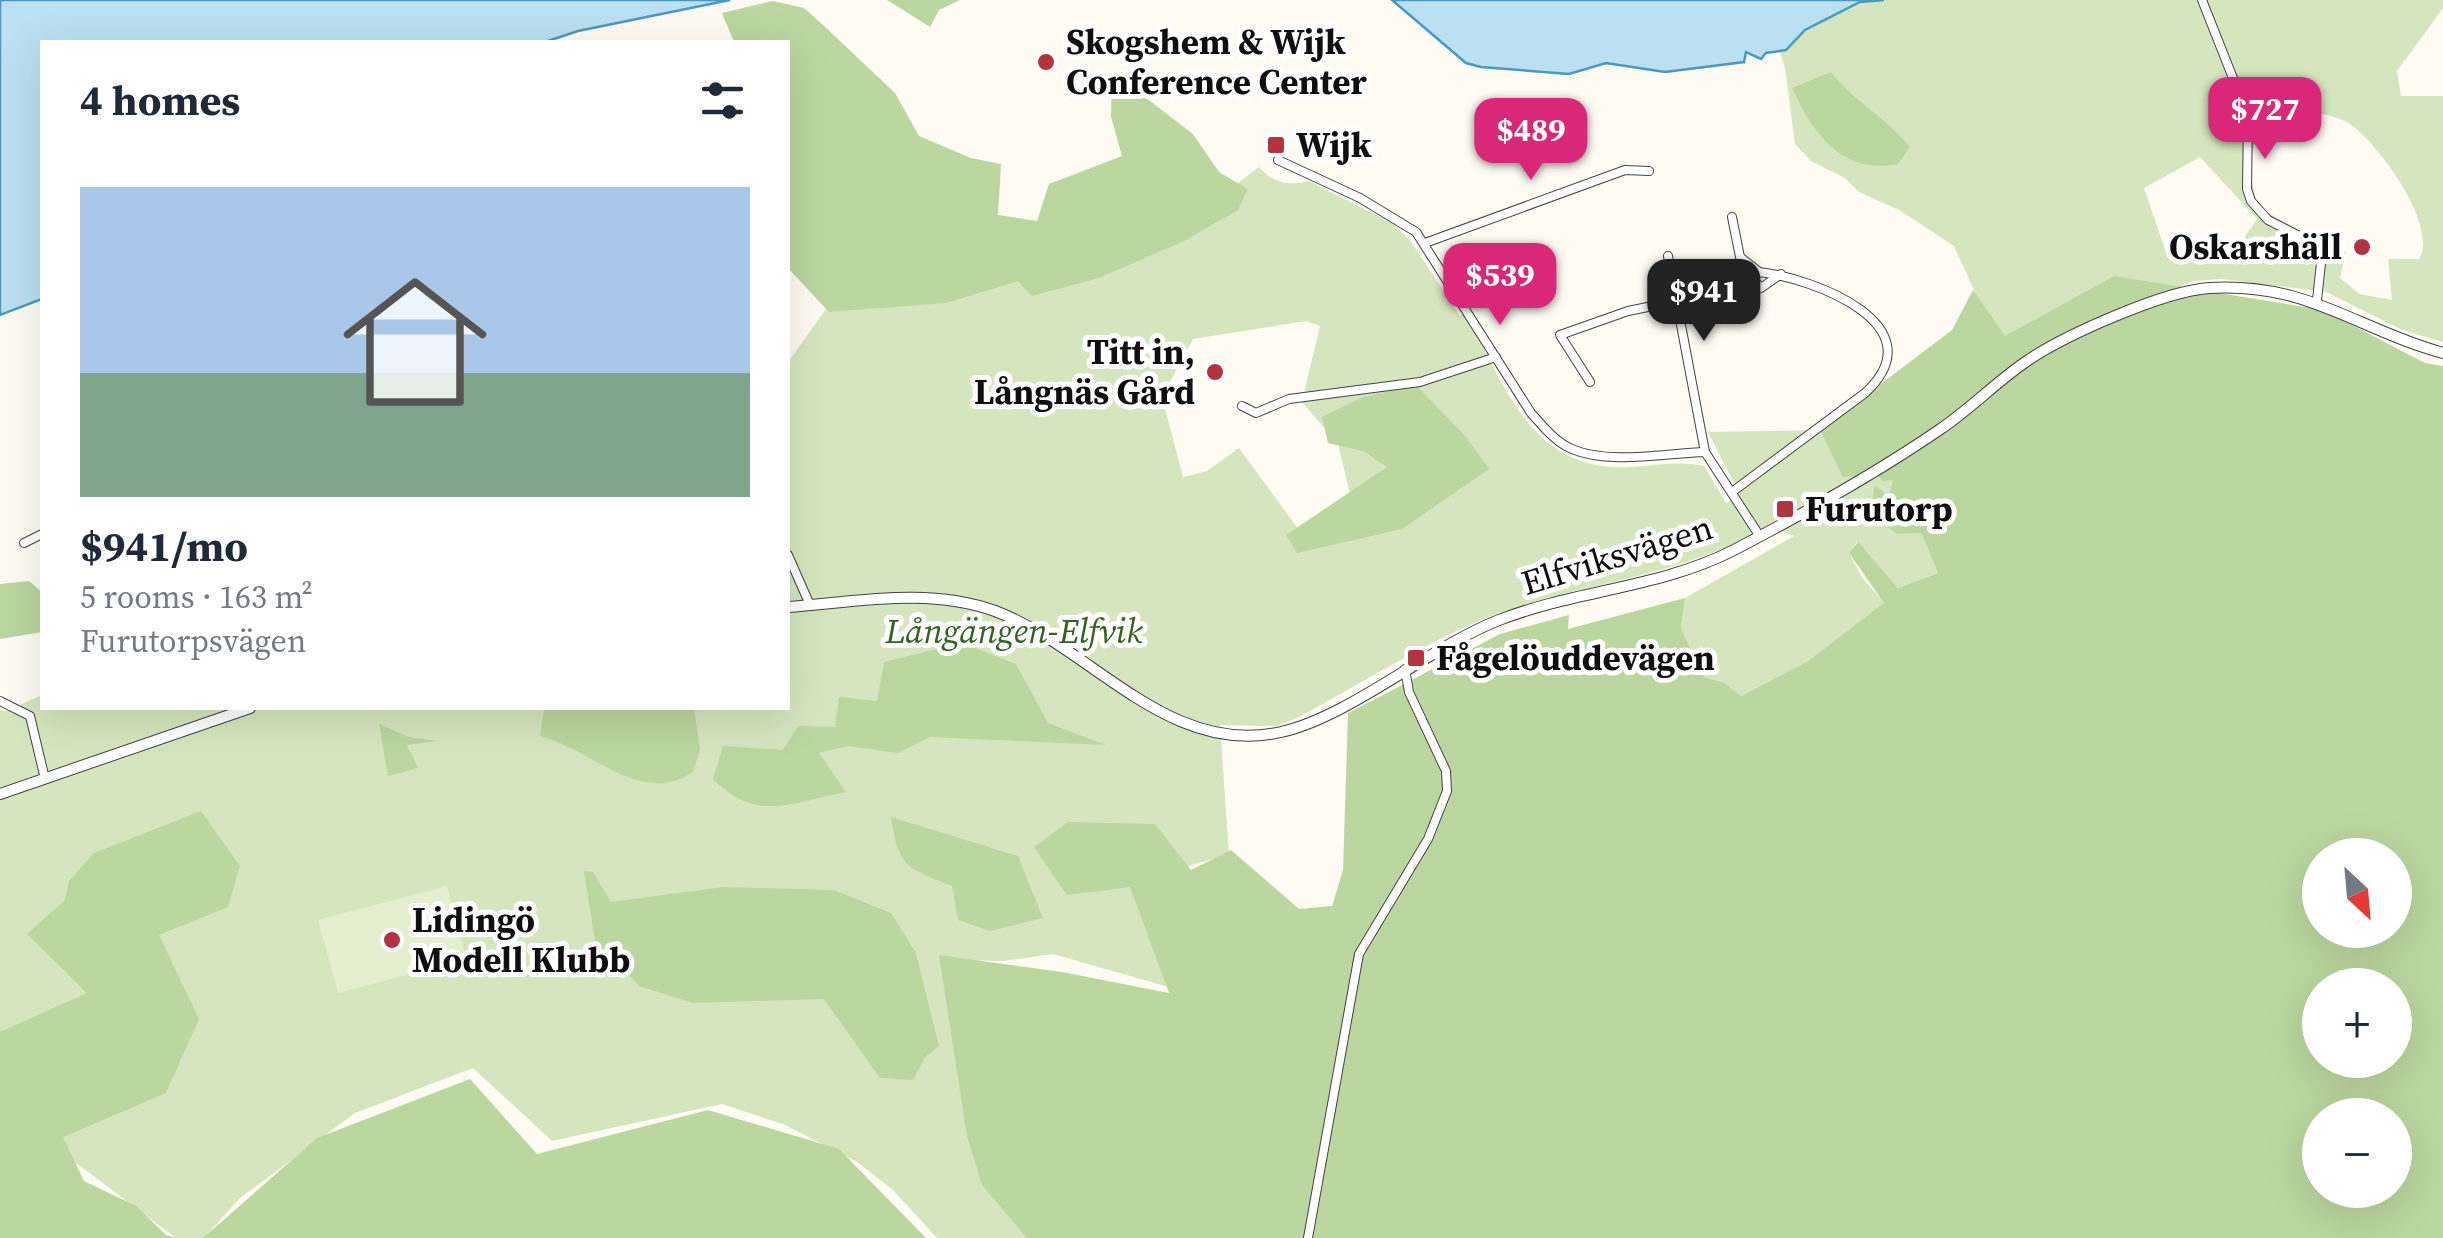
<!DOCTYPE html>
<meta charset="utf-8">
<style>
body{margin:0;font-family:"Source Serif 4",serif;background:#f2f2f3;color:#1f2937;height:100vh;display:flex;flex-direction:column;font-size:38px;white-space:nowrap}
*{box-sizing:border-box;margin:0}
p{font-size:32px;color:#747a83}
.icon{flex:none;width:55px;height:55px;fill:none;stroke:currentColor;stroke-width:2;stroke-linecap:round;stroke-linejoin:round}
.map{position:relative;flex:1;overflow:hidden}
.details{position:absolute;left:40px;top:40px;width:750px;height:670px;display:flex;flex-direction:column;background:#fff;border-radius:0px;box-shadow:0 10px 40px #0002}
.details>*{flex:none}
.needle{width:65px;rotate:154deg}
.tools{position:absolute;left:2302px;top:838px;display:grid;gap:20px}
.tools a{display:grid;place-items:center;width:110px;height:110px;border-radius:50%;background:#fff;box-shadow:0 10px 40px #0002;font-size:50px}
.price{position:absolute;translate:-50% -85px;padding:0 22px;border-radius:20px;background:#db2777;color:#fff;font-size:32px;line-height:65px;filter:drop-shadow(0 2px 5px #0008)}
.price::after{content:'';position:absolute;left:50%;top:60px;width:30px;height:22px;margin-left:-15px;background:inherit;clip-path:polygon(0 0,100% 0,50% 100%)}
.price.active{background:#222;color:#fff}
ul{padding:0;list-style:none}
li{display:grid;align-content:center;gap:20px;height:530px;padding:0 40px}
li+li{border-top:2px solid #e0e1e3}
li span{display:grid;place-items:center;height:310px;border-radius:0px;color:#555}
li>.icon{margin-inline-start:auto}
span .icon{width:180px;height:180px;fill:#fffc;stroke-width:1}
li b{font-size:42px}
h2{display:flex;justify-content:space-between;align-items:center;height:120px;padding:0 40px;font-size:42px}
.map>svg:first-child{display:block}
.green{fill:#d5e6be;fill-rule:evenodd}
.forest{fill:#bbd69f;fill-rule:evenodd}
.pitch{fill:#e5eecf}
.water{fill:#bbe0f1;stroke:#4999c2;stroke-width:2.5}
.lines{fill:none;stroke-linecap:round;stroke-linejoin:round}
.minor-casing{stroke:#424242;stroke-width:10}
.tertiary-casing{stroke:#424242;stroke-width:12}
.minor{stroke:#fff;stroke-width:8}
.tertiary{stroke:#fff;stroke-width:10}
.poi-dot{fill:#b43340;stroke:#fff;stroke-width:4}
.labels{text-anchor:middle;stroke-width:10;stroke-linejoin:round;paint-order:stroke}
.poi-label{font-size:35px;font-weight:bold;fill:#0f0f0f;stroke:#fff;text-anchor:start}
.street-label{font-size:35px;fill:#0f0f0f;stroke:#fff}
.park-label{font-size:35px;font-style:italic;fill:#356224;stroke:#fff}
</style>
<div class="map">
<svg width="2443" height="1238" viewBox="0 0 2443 1238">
<rect width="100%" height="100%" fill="#fefbf3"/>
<path class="green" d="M 1764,0 L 2443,0 L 2443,8 L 2397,71 L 2401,96 L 2443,96 L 2443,342 L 2402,330 L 2326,292 L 2222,279 L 2193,281 L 2067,333 L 1877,475 L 1893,480 L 1899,502 L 1892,512 L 1870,503 L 1921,533 L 1938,573 L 1898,588 L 1857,542 L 1849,553 L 1863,579 L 1885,603 L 1808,661 L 1741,696 L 1725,683 L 1704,677 L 1681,628 L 1685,598 L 1794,536 L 1768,526 C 1678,578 1593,580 1499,613 C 1431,638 1360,685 1295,719 L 1276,726 L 1220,725 L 1229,854 L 1132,883 L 1172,988 L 1053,954 L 1003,961 L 950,960 L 1033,1238 L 937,1238 L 892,1189 L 857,1162 L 785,1125 L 722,1104 L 552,1141 L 473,1068 L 355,1113 L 240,1198 L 204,1238 L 176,1238 L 28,1127 L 0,1138 L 0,710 L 6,711 L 42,695 L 42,708 L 788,708 L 788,362 L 829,305 L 1200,212 L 1259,167 C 1273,183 1289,186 1309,181 L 1392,223 L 1410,240 L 1460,316 L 1464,313 C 1501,373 1524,462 1612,467 C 1643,469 1673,459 1704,466 L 1726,503 L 1740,495 L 1708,432 L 1820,430 L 1822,434 L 1954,332 L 1975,292 L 1954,246 L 1899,210 L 1859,192 L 1845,178 L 1811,161 L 1795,144 L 1785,68 ZM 2311,112 C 2323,114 2340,117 2350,124 C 2378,143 2439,226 2419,259 L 2388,259 L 2392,300 L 2359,294 L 2340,278 L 2346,252 L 2291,228 L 2258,205 C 2247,173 2246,141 2272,117 ZM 2200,157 L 2257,219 L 2231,257 L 2209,263 L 2168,258 L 2144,188 ZM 1306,321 L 1320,326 L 1302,402 L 1338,444 L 1351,498 L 1299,530 L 1239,448 L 1207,471 L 1183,477 L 1162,397 L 1193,339 Z"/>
<path class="forest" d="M 887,0 L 960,0 L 939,10 L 930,27 Z
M 773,1 L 804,8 L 823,25 L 895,93 L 919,136 L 971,158 L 1001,164 L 998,215 L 1037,221 L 1049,184 L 1122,156 L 1111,117 L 1112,72 L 1193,134 L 1219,172 L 1248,189 L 1238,210 L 1184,241 L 1099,278 L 1032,296 L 1018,281 L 946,303 L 829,312 L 788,268 L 788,42 L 734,42 L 722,13 Z
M 1831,72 C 1853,101 1887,118 1910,147 L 1898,164 C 1843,175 1813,134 1792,88 Z
M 2114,276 L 2323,310 L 2425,363 L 2443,366 L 2443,1238 L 1027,1238 L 982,1185 L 967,1136 L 939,955 L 1062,972 L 1169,993 L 1130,887 L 1067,895 L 1034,847 L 1068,822 L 1155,824 L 1191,870 L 1231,850 L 1299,909 L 1332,906 L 1343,870 L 1348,713 L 1500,634 L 1569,615 L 1568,629 L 1685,598 L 1681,628 L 1704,677 L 1725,683 L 1741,696 L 1808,661 L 1884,603 L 1849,553 L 1858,542 L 1898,588 L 1938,573 L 1921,533 L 1897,534 C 1878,520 1868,511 1875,486 L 1883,491 L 1892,511 L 1898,502 L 1890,492 L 1893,480 L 1883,481 L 1877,475 L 1843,477 L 1820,430 L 1952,330 L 1973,290 L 2005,336 ZM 2320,855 L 2395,855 L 2395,930 L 2320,930 ZM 2320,985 L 2395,985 L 2395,1060 L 2320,1060 ZM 2320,1115 L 2395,1115 L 2395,1190 L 2320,1190 Z
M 1416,385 L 1467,438 L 1489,469 L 1402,529 L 1297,553 L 1286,535 L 1387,467 L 1363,451 L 1328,443 L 1322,417 L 1363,397 Z
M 29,581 L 42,592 L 42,632 L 0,639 L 0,584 Z
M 962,643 L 1016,664 L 1048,723 L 1106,745 L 930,737 L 898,753 L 848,746 L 819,753 L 846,792 C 791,802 757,824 713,779 L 723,746 L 783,750 L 798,726 L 835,727 L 839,697 L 877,701 L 884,662 Z
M 544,708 L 694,708 L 700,750 L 693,772 C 641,807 595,751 540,736 Z
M 379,724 L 409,737 L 437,741 L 407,745 L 418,768 L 388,776 Z
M 201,811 L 240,866 L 228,907 L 159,935 L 199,1019 L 166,1093 L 63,1137 L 84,1181 L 136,1206 L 166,1235 L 177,1238 L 0,1238 L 0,1032 L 87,993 L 27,934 L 65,900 L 69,881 L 94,853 Z
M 891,817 L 1018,856 L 1043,918 L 990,931 L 958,920 L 952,886 C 905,867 899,868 891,817 Z
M 584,871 L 593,872 L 611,902 L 723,887 L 834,890 L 891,913 L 916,953 L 939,1046 L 925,1057 L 913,1080 L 880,1078 L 824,999 L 693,1003 L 639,986 L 595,941 Z
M 470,1079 L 537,1154 L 708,1110 L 839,1149 L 926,1238 L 203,1238 L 317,1138 Z"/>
<path class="pitch" d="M 447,886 L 466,959 L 338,993 L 318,920 Z"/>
<path class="water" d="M 0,0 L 730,0 L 578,31 L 545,42 L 42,42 L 42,299 L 0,315 Z
M 1392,0 L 1884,0 L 1860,2 L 1805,30 L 1786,50 L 1766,53 L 1761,59 L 1746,52 L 1744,62 L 1665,72 L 1606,63 L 1569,74 L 1481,67 L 1466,63 Z"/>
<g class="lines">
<g class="minor-casing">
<path id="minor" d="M 2202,0 L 2248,116 L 2247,189 L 2251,201 L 2268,220 L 2315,244 L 2321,263 L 2317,300
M 1278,160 L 1360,198 L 1416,232 L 1531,413 C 1543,426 1555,442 1572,449 C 1609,465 1666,453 1705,452
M 1732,217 L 1740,257 L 1759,272
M 1425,243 L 1625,170 L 1649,171
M 1668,256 L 1705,452 L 1759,535
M 1590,382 L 1560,335 L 1628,311 L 1677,301
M 1242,406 L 1256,413 L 1289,399 L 1420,382 L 1496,357
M 1732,492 L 1865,393 C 1939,325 1813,278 1759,272 L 1753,279 L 1761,288 L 1781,274
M 24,543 L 42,534
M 788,555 L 810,605
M 0,701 L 30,716 L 45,779
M 1308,1238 L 1359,954 L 1428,839 L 1447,791 L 1446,771 L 1409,692 L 1405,669"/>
</g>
<g class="tertiary-casing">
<path id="tertiary" d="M 788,607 C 856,602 928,587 995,611 C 1090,646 1168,758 1281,732 C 1349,717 1430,647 1499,620 C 1576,590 1660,588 1734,550 C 1803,514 1875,474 1939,430 C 1969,410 1994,384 2024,363 C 2062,336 2164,291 2209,288 C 2308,282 2356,329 2443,353
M 0,794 L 250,708"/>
</g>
<use href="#minor" class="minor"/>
<use href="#tertiary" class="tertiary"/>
</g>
<g class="poi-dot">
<circle cx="1046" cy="62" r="10"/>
<rect x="1266" y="135" width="20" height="20" rx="5"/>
<circle cx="2362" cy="247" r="10"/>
<circle cx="1215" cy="372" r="10"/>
<rect x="1775" y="499" width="20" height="20" rx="5"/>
<rect x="1406" y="648" width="20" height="20" rx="5"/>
<circle cx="392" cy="940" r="10"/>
</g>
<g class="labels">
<g class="poi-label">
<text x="1066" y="54">Skogshem &amp; Wijk<tspan x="1066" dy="40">Conference Center</tspan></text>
<text x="1296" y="157">Wijk</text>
<text x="2342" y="259" text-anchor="end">Oskarshäll</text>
<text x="1195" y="364" text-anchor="end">Titt in,<tspan x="1195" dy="40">Långnäs Gård</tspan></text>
<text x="1805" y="521">Furutorp</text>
<text x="1436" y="670">Fågelöuddevägen</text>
<text x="412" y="932">Lidingö<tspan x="412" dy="40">Modell Klubb</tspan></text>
</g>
<g class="street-label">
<text transform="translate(1617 555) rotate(-17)" y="12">Elfviksvägen</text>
</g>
<g class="park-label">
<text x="1014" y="643">Långängen-Elfvik</text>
</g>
</g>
</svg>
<div class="tools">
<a><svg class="needle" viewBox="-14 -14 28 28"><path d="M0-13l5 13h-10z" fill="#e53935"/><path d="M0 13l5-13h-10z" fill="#747a83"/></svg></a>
<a>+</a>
<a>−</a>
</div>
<b class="price" style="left:2265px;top:162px">$727</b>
<b class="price" style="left:1531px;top:183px">$489</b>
<b class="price" style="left:1500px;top:328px">$539</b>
<b class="price active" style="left:1704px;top:344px">$941</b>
<section class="details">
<h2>4 homes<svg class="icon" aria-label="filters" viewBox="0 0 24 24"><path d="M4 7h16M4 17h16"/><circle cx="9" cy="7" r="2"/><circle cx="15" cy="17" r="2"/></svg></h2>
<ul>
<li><span style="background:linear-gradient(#a9c7e8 60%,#7fa58c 0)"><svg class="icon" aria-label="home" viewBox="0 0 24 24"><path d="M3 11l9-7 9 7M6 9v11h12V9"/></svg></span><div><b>$941/mo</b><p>5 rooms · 163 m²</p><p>Furutorpsvägen</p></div></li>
</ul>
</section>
</div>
